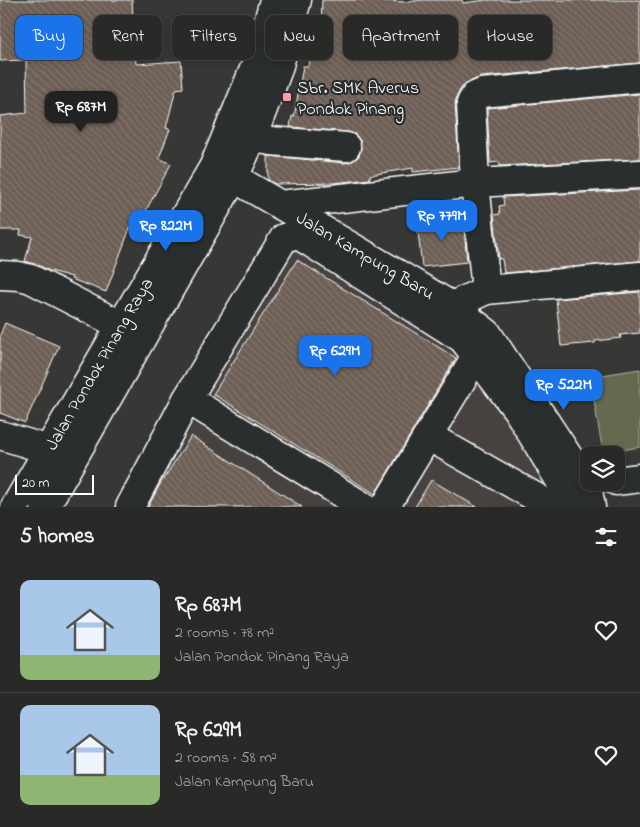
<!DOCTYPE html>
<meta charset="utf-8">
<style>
body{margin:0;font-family:"Indie Flower",sans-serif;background:#353534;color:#f1f3f6;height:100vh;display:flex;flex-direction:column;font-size:19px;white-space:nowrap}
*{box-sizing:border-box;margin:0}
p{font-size:16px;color:#a5a6a8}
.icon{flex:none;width:28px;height:28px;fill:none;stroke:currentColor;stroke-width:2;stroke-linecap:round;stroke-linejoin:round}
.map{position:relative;height:507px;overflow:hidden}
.panel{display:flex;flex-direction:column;background:#292928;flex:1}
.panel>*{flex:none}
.hud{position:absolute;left:15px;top:15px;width:610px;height:45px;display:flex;gap:10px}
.tools{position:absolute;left:580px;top:446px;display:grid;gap:10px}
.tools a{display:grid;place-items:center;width:45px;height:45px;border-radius:10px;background:#292928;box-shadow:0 2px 8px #0003,0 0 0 1px #454545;font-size:25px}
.scale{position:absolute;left:15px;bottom:12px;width:79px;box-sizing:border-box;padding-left:5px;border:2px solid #fff;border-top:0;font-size:14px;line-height:18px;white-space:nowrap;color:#fff;-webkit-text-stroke:4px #2a2d2e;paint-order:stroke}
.price{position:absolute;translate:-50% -42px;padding:0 11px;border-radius:10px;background:#1a73e8;color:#fff;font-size:16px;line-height:32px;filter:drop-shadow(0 1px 2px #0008)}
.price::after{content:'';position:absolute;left:50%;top:30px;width:15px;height:11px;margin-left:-8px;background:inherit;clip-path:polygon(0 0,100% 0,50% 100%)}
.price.active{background:#222;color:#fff}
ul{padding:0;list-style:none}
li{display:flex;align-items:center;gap:15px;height:125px;padding:0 20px}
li+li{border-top:1px solid #454545}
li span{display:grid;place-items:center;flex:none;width:140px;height:100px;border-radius:10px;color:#555}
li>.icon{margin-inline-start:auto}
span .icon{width:60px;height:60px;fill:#fffc;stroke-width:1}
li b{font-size:21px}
h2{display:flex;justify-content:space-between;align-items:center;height:60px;padding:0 20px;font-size:21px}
.chip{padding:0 18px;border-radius:10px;background:#292928;box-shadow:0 2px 8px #0003,0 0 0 1px #454545;font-size:18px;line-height:45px}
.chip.active{background:#1a73e8;color:#fff}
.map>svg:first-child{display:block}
.built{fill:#47433f}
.green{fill:#646a50;stroke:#b2b4a8}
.building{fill:url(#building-back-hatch);stroke:#fff}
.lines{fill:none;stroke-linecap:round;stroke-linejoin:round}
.minor-casing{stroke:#fff;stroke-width:31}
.major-casing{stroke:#fff;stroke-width:31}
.minor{stroke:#2a2d2e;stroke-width:28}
.major{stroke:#2a2d2e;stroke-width:28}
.poi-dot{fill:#ff9aa2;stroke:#2a2d2e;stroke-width:2}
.labels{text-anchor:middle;stroke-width:4.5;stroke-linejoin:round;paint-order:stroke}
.poi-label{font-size:18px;fill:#fff;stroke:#2a2d2e;text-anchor:start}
.street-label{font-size:18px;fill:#fff;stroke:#2a2d2e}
</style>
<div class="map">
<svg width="640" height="507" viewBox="0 0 640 507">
<defs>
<pattern id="building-back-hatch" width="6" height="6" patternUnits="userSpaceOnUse" patternTransform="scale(1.25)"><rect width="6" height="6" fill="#6d5e54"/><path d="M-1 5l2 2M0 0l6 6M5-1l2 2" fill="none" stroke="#83766e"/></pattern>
</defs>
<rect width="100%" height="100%" fill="#373736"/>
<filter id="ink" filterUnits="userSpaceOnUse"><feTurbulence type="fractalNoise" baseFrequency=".02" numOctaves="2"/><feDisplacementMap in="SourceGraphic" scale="10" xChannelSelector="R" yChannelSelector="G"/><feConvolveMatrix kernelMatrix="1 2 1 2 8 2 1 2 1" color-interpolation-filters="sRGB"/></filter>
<g filter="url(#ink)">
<path class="built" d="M 284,238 L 463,339 L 572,507 L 130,507 Z"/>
<path class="green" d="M 640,369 L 640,447 L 603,453 L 590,377 Z"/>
<path class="building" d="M 0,0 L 132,0 L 136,64 L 181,61 L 183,88 L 176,89 L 166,128 L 170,129 L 159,158 L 171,164 L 135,231 L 130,228 L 106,292 L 71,279 L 72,277 L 50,271 L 38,265 L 25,261 L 32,237 L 20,235 L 21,230 L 0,230 L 0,116 L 27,113 L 26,60 L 0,61 Z
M 322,0 L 360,0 L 406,2 L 422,0 L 462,0 L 463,3 L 486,0 L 640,0 L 640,63 L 481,77 L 469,82 L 461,88 L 457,96 L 455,103 L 459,167 L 413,172 L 413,168 L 370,175 L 370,179 L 333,183 L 275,184 L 268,180 L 268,156 L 345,163 L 353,161 L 359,156 L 361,149 L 360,140 L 355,134 L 348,132 L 290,127 L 292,116 L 294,117 L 303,66 L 308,66 L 314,30 L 321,31 Z
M 640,94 L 640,159 L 500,166 L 499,162 L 490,163 L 487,108 Z
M 640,190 L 640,261 L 504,273 L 502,259 L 499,259 L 494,215 L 500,214 L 499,206 L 504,205 L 503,197 Z
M 463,218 L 467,262 L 422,267 L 417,223 Z
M 297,260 L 456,358 L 375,494 L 213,394 Z
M 640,292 L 640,333 L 620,335 L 621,338 L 595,341 L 595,343 L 561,346 L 556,299 Z
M 5,323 L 59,346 L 25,423 L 0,413 L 0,335 Z
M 191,436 L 302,507 L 148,507 L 159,486 Z
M 431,480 L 477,507 L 415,507 Z"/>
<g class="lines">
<g class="minor-casing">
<g id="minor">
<path d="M 252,138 L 271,141 L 346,147"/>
<path id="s1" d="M 214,166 L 452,306 L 487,333 L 587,485 L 591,507"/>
<path d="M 280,205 L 475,183 L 640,174"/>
<path d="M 0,275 L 19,276 L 31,279 L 122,326"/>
<path d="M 486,290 L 640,276"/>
<path d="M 452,306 L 486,290 L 475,183 L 471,103 L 475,96 L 482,93 L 640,78"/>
<path d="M 187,399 L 364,507"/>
<path d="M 0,435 L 49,450"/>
<path d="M 428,436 L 553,507"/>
<path d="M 616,481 L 640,478"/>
<path d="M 130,507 L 187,399 L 284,238 L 295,235 L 300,236 L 463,339 L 518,411 L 562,484 L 572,507"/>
<path d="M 385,507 L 476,356"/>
</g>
</g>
<g class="major-casing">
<g id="major">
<path id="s2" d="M 15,507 L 214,166 L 257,62 L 274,0"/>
<path d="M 45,507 L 234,177 L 252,138 L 278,69 L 297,0"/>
</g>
</g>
<use href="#minor" class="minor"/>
<use href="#major" class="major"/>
</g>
</g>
<rect class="poi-dot" x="282" y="92" width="10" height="10" rx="2.5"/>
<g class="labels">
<g class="poi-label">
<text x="297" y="93">Sbr. SMK Averus<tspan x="297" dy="21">Pondok Pinang</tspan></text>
</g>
<g class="street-label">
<text dy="6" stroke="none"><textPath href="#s1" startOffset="176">Jalan Kampung Baru</textPath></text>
<text dy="6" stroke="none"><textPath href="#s2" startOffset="166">Jalan Pondok Pinang Raya</textPath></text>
</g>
</g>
</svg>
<div class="tools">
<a><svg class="icon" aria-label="layers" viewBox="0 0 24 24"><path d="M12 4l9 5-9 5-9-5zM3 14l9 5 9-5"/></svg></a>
</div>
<div class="scale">20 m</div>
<b class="price active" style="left:81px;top:133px">Rp 687M</b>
<b class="price" style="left:442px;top:242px">Rp 779M</b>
<b class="price" style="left:166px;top:252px">Rp 822M</b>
<b class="price" style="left:335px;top:377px">Rp 629M</b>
<b class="price" style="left:564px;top:411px">Rp 522M</b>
<div class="hud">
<a class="chip active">Buy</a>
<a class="chip">Rent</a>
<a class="chip">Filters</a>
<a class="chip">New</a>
<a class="chip">Apartment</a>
<a class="chip">House</a>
</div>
</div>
<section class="panel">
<h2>5 homes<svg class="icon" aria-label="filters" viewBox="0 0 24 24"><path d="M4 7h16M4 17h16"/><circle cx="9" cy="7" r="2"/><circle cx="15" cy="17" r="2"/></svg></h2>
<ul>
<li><span style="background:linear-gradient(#a9c7e8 75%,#8fb573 0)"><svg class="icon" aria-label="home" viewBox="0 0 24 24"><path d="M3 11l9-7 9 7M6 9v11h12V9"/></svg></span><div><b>Rp 687M</b><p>2 rooms · 78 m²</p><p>Jalan Pondok Pinang Raya</p></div><svg class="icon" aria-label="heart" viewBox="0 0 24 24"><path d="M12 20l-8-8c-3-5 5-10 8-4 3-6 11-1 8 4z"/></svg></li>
<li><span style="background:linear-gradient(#a9c7e8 70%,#8fb573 0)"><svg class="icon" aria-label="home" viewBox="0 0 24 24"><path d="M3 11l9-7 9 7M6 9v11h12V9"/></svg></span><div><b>Rp 629M</b><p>2 rooms · 58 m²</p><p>Jalan Kampung Baru</p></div><svg class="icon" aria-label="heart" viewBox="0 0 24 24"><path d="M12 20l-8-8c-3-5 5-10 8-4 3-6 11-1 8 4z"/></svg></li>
</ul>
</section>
